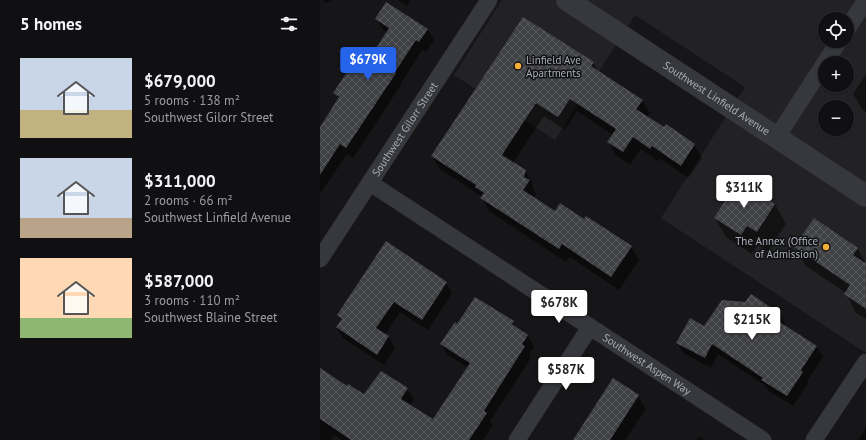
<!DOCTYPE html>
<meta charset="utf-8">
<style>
body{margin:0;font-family:"PT Sans",sans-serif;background:#19191b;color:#f1f3f6;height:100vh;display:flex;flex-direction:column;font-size:15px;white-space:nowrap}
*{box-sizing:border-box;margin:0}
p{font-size:13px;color:#9c9d9f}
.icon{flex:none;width:22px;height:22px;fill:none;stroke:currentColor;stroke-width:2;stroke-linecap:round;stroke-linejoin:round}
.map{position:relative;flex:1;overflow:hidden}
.side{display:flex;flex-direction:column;background:#101012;width:320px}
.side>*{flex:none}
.tools{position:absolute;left:498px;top:12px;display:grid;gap:8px}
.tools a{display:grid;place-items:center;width:36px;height:36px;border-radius:50%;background:#101012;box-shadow:0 1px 3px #0004,0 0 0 1px #303032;font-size:20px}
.price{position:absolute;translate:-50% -34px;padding:0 9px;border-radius:4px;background:#fff;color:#222;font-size:13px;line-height:26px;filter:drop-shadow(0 1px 2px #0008)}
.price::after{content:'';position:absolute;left:50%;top:24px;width:12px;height:9px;margin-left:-6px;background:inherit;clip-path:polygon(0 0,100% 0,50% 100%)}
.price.active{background:#2563eb;color:#fff}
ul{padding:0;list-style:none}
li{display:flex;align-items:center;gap:12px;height:100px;padding:0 20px}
li span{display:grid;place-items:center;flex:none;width:112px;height:80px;border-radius:0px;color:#555}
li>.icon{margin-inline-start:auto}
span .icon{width:48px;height:48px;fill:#fffc;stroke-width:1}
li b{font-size:17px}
h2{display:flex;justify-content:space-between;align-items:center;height:48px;padding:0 20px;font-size:17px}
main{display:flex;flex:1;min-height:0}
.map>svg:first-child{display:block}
.built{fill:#222225;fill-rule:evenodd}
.shadow{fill:#0007}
.building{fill:url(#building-cross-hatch)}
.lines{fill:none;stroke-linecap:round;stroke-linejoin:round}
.minor{stroke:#37383d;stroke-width:17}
.tertiary{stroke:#37383d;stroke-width:22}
.poi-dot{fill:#f2b134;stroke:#111113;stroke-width:1.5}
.labels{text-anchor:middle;stroke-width:3;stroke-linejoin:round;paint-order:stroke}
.poi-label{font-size:11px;fill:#a8adb8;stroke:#111113;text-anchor:start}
.street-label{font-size:11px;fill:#a8adb8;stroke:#111113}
</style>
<main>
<section class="side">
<h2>5 homes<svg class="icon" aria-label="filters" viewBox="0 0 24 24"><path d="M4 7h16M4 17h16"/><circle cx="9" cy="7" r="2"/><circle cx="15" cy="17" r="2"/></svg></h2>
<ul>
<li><span style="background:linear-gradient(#c9d6e8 65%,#c2b280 0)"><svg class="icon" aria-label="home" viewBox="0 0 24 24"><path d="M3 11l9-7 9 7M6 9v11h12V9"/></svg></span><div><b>$679,000</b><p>5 rooms · 138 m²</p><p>Southwest Gilorr Street</p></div></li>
<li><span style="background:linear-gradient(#c9d6e8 75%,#b9a48a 0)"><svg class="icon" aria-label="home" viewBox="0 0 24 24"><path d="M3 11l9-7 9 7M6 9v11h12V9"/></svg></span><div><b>$311,000</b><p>2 rooms · 66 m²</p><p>Southwest Linfield Avenue</p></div></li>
<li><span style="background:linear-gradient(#ffd9b3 75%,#8fb573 0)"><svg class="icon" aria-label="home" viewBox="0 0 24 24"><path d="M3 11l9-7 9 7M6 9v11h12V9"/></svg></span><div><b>$587,000</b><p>3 rooms · 110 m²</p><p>Southwest Blaine Street</p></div></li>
</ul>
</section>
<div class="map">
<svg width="546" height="440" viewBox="0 0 546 440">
<defs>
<pattern id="building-cross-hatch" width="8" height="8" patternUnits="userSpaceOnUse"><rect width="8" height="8" fill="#404145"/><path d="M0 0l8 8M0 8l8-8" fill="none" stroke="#595a5e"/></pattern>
</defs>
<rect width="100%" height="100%" fill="#161618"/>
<path class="built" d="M 182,0 L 546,0 L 546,353 L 341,218 L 425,87 L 315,15 L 235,140 L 134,75 ZM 505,19 L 527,19 L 527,41 L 505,41 ZM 505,63 L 527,63 L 527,85 L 505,85 ZM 505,107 L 527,107 L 527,129 L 505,129 Z"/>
<path class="shadow" d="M 4,0 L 12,0 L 5,3 Z
M 78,0 L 91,0 L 87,6 Z
M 57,19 L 107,29 L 114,40 L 106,52 L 102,50 L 81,83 L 81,85 L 33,158 L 27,154 L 0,194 L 0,129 L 19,100 L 15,93 L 51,58 L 67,33 L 63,30 Z
M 273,62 L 278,71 L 322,100 L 330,113 L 327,117 L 374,145 L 382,158 L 368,178 L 339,158 L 338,161 L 321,149 L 310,165 L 296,155 L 288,142 L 293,135 L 257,111 L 245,130 L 224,116 L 193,163 L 205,171 L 213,184 L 212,186 L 216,194 L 214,198 L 235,212 L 311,247 L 319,260 L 299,290 L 250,257 L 246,262 L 169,211 L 161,196 L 120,169 L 112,156 Z
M 546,74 L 546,112 L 542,109 L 533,94 Z
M 455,204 L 466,224 L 448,251 L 438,245 L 432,254 L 406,237 L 395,218 Z
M 475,247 L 537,248 L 546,264 L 546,319 L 536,313 L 526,293 L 486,266 Z
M 126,283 L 132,293 L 108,330 L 80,312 L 65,335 L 69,337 L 75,348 L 64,365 L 23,338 L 17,327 L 21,321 L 18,315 Z
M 459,313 L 465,324 L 464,325 L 497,347 L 503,357 L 487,381 L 488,383 L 473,406 L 449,391 L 446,386 L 398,354 L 391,368 L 363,353 L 357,343 L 384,327 Z
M 193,322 L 197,329 L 208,336 L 214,347 L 209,355 L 211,358 L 170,421 L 173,425 L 163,440 L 22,440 L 14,435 L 11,440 L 0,440 L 0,369 L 27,387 L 44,396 L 87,389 L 94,400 L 90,406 L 113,421 L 148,368 L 128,355 L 121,344 L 138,325 Z
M 318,396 L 326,409 L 305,440 L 254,440 Z
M 546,428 L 546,440 L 538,440 Z
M 379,436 L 384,440 L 376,440 Z"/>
<path class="building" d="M 66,2 L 108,29 L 99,42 L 96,40 L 75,72 L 76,73 L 26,148 L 20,144 L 0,175 L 0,127 L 19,97 L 13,93 L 42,50 L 51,56 L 69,28 L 55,19 Z
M 203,17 L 274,62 L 271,66 L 323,100 L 316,109 L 344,127 L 346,124 L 375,144 L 361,166 L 332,146 L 330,149 L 313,137 L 303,152 L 287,142 L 296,129 L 250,99 L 238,117 L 216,103 L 182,155 L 206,170 L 204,177 L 210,180 L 203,190 L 235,211 L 240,203 L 264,219 L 266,216 L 312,246 L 291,277 L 242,244 L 239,249 L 160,198 L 164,193 L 155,187 L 156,185 L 111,156 Z
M 418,180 L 455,204 L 437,232 L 427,226 L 421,235 L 394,218 Z
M 494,218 L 538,248 L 533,255 L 545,263 L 546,261 L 546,309 L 524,294 L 530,285 L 474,247 Z
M 66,241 L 127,282 L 102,320 L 74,302 L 56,328 L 69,336 L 57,355 L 16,327 L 22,319 L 17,315 Z
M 431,294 L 459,313 L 455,319 L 497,346 L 481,370 L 483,372 L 467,396 L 441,380 L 443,378 L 392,344 L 385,358 L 356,343 L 370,318 L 384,326 L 402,300 L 425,302 Z
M 155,297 L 194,321 L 192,324 L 208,335 L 202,344 L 205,346 L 164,411 L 167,413 L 149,440 L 31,440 L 0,419 L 0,368 L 27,386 L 28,384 L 44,394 L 61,371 L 88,388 L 81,399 L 113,419 L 150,363 L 120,344 L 135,322 L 137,324 Z
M 293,378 L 319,395 L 290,440 L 253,440 Z"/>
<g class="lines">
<g class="minor">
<path d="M 527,29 L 546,0"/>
<path d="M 457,137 L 519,41"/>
<path id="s1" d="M 50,183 L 443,440"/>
<path id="s2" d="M 0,259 L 169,0"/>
<path d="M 197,440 L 270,327"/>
<path d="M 494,440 L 546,362"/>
</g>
<path class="tertiary" id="s3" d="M 247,0 L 546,196"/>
</g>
<g class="poi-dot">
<circle cx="198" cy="66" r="4"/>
<circle cx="506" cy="247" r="4"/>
</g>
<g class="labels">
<g class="poi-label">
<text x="206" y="64">Linfield Ave<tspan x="206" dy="13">Apartments</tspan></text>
<text x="498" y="245" text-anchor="end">The Annex (Office<tspan x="498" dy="13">of Admission)</tspan></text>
</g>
<g class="street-label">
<text dy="4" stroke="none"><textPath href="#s3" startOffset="179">Southwest Linfield Avenue</textPath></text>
<text dy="4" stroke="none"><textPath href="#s2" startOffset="155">Southwest Gilorr Street</textPath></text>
<text dy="4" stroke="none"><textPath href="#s1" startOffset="331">Southwest Aspen Way</textPath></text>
</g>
</g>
</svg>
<div class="tools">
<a><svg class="icon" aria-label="locate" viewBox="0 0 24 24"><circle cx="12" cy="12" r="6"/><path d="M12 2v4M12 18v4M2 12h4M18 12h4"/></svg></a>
<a>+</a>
<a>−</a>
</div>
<b class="price active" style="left:48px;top:81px">$679K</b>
<b class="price" style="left:424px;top:209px">$311K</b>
<b class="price" style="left:239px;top:324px">$678K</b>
<b class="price" style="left:432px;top:341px">$215K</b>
<b class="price" style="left:246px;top:391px">$587K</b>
</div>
</main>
